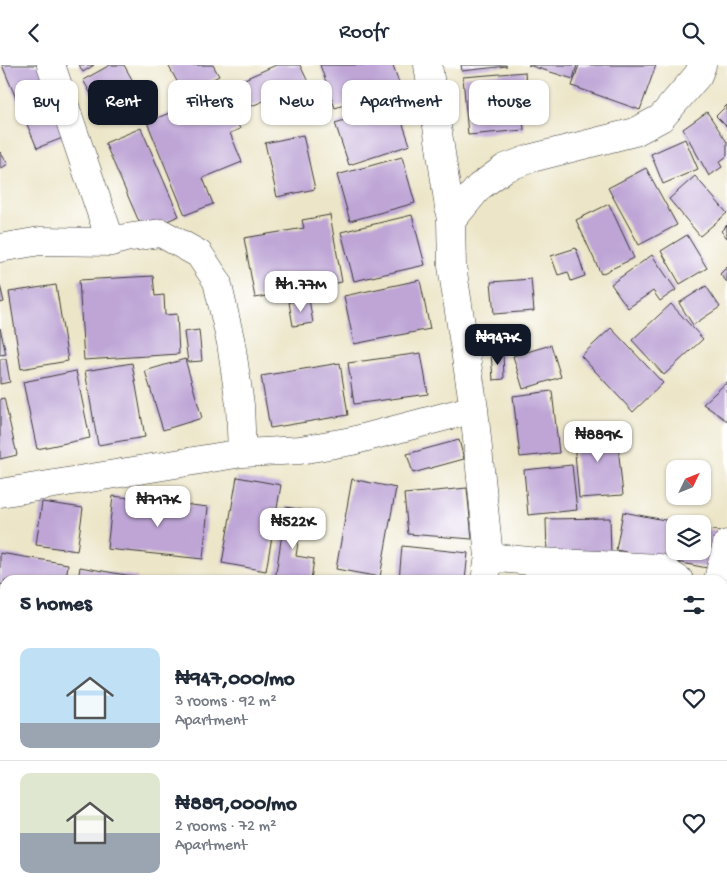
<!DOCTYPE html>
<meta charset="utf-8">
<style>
body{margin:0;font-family:"Gochi Hand",sans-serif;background:#f2f2f3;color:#1f2937;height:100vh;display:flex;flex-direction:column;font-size:19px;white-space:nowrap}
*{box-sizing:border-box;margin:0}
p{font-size:16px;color:#747a83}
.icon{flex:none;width:28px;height:28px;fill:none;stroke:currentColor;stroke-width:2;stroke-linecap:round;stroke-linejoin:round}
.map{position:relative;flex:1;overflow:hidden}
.side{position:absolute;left:0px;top:510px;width:728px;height:320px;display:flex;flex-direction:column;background:#fff;border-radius:15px 15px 0 0;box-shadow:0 1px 4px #0004}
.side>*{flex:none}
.guide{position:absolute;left:15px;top:15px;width:698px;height:45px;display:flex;gap:10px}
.needle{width:32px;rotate:47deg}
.buttons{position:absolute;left:666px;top:395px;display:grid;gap:10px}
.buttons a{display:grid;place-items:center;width:45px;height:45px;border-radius:10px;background:#fff;box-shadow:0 1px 4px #0004;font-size:25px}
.price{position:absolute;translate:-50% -42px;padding:0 11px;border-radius:10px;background:#fff;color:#222;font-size:16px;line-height:32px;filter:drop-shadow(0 1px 2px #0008)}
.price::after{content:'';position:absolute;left:50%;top:30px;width:15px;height:11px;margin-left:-8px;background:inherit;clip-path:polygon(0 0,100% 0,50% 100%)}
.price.current{background:#111827;color:#fff}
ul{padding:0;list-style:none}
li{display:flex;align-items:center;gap:15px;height:125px;padding:0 20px}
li+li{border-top:1px solid #e0e1e3}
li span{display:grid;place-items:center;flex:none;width:140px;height:100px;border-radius:10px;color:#555}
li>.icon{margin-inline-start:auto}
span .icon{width:60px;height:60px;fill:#fffc;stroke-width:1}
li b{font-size:21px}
h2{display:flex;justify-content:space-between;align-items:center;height:60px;padding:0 20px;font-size:21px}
.pill{padding:0 18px;border-radius:10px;background:#fff;box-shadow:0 1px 4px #0004;font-size:18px;line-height:45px}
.pill.current{background:#111827;color:#fff}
header{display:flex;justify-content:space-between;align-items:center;height:65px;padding:0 20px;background:#fff;font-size:22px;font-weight:600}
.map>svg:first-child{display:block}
.building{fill:#bea5d6}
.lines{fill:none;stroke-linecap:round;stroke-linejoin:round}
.minor-casing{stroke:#3b3a36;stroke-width:29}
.minor{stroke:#fff;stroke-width:28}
</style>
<header><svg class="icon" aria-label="back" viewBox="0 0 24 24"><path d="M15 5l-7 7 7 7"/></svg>Roofr<svg class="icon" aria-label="search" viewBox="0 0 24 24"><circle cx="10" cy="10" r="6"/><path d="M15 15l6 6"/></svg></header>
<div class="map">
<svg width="727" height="830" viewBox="0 0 727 830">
<rect width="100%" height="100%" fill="#fff"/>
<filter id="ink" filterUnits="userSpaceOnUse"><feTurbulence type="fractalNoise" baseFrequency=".02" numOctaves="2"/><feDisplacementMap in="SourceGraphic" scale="10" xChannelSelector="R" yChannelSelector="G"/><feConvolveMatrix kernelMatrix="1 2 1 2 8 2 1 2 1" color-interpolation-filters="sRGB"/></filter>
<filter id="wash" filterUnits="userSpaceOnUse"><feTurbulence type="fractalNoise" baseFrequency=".0096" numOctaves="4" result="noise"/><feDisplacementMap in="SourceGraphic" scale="20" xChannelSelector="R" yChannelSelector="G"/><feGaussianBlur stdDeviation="1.12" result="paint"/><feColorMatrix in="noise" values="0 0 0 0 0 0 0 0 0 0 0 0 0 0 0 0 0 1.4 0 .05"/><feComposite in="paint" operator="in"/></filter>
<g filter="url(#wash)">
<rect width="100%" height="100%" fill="#ece5c7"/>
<g id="blocks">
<path class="building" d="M 2,0 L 44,0 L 73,69 L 37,83 Z
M 79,0 L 94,0 L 83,7 Z
M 110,0 L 124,0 L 139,27 L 102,48 L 83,15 Z
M 168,0 L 213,0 L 219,11 L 184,29 Z
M 276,0 L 300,0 L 308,17 L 240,46 L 229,21 Z
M 320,0 L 393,0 L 400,21 L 335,43 Z
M 461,0 L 506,0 L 507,1 L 462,6 Z
M 528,0 L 577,0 L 573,14 Z
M 579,0 L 656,0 L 640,45 L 572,21 Z
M 525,7 L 526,22 L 533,21 L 535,36 L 522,37 L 524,65 L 468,70 L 463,12 Z
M 224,26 L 240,64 L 230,68 L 242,97 L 203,113 L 213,139 L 185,150 L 147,57 Z
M 396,39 L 410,80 L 349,100 L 335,58 Z
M 727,40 L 727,62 L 716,51 Z
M 707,47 L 727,77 L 727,91 L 719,97 L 722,102 L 709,111 L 683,64 Z
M 141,63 L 179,151 L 143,166 L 105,78 Z
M 303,70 L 315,124 L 277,132 L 265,78 Z
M 685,74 L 698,104 L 663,119 L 651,89 Z
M 0,87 L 8,99 L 0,104 Z
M 402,92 L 415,138 L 350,156 L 337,110 Z
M 646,103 L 677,160 L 639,180 L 608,123 Z
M 695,111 L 727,148 L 700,171 L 669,134 Z
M 609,139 L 634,193 L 601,209 L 576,155 Z
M 330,150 L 342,217 L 255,233 L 244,173 L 304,163 L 302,155 Z
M 412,150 L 425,200 L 354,216 L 341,167 Z
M 727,160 L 727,173 L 721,166 Z
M 687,170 L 707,203 L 680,219 L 661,186 Z
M 576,183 L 585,211 L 571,216 L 568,207 L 558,210 L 551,191 Z
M 652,190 L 676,225 L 660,236 L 653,226 L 628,243 L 611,219 Z
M 727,202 L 727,217 L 720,209 Z
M 153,211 L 155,231 L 164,230 L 165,250 L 177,249 L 179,289 L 84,295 L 79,215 Z
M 531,214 L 534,246 L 494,249 L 491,217 Z
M 420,215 L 430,264 L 354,279 L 344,231 Z
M 0,220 L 4,237 L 0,238 Z
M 56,220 L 68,296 L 21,304 L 9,227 Z
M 706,221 L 720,242 L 693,260 L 679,238 Z
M 309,234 L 313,258 L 293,261 L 289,237 Z
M 671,239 L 703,274 L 664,310 L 632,275 Z
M 0,263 L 6,289 L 0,290 Z
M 611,263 L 663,318 L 633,347 L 581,291 Z
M 199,265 L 202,296 L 188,297 L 184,267 Z
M 551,280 L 561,312 L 523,324 L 513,291 Z
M 503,287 L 504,314 L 493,315 L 491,288 Z
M 421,288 L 428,329 L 354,339 L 348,298 Z
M 0,294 L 6,294 L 10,317 L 0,319 Z
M 185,294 L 202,353 L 163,365 L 145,306 Z
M 132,298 L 145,372 L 98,380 L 85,306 Z
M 340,298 L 348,350 L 270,363 L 261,311 Z
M 76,306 L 90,373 L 37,384 L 23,317 Z
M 727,317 L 727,356 L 703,339 Z
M 552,326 L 559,388 L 520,392 L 513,331 Z
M 4,333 L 17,390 L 0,394 L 0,334 Z
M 616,362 L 623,430 L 579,433 L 573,366 Z
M 459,375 L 464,394 L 413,408 L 407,389 Z
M 572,400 L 577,445 L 528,450 L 524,405 Z
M 237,412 L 281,420 L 266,506 L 222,498 Z
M 352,414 L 396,423 L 380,512 L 336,504 Z
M 467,423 L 472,474 L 408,469 L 404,429 Z
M 113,431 L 208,442 L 203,494 L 107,484 Z
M 42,437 L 83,443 L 77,486 L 36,480 Z
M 286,442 L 303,445 L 296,491 L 314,494 L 311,515 L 275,515 Z
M 623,447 L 675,457 L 675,486 L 702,486 L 702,463 L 719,466 L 712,504 L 616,485 Z
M 610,453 L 611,490 L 547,491 L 546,454 Z
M 402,481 L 468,488 L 465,515 L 399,515 Z
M 0,488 L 68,499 L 66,515 L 5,515 L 5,520 L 0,519 Z
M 80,502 L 137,512 L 137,515 L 78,515 Z
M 532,506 L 570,514 L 569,515 L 530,515 Z
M 0,625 L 5,626 L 5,681 L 0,680 Z
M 722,746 L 727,750 L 727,765 L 722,770 Z
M 727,806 L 727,830 L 700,830 L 706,825 L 722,825 L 722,810 Z
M 27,825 L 71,825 L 75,830 L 21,830 Z
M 256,825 L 317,825 L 322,830 L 249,830 Z
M 338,825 L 397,825 L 401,830 L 343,830 Z
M 458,825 L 508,825 L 513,830 L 453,830 Z
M 526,825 L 587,825 L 588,826 L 583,830 L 531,830 Z"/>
</g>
</g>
<g filter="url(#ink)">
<use href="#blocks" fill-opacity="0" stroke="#3b3a36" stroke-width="1"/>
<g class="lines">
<g class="minor-casing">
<path id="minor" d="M 51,0 L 111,177
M 428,0 L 451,156 L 452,201 L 474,344 L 489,492 L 485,515
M 451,156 L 479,122 L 505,103 L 532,93 L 635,67 L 661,53 L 698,10 L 702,0
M 0,183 L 40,176 L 111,177 L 125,173 L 161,168 L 199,189 L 217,216 L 231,278 L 240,340 L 242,388
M 0,428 L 242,388 L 300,385 L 352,376 L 474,344
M 489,492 L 539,497 L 660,503 L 679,515
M 718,515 L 727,479
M 722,541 L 727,544
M 0,820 L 5,812
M 623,830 L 628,825"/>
</g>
<use href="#minor" class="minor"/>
</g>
</g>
</svg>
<div class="buttons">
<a><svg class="needle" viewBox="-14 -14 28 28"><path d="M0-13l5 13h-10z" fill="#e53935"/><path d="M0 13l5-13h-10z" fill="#747a83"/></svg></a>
<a><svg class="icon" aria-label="layers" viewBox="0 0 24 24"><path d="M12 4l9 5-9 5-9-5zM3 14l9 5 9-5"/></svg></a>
</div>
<b class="price" style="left:301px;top:248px">₦1.77M</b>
<b class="price current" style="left:498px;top:301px">₦947K</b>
<b class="price" style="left:598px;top:398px">₦889K</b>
<b class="price" style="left:158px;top:463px">₦717K</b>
<b class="price" style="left:293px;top:485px">₦522K</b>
<div class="guide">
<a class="pill">Buy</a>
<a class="pill current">Rent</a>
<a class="pill">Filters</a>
<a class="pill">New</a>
<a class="pill">Apartment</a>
<a class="pill">House</a>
</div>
<section class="side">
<h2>5 homes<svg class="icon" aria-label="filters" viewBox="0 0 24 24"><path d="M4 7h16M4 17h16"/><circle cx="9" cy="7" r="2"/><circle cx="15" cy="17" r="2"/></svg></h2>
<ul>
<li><span style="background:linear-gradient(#bfe0f5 75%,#9aa5b1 0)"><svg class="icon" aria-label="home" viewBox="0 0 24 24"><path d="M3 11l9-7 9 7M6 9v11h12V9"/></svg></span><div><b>₦947,000/mo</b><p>3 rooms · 92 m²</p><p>Apartment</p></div><svg class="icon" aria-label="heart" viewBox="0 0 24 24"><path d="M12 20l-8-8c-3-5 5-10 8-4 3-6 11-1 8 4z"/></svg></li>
<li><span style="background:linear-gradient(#dfe7d0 60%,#9aa5b1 0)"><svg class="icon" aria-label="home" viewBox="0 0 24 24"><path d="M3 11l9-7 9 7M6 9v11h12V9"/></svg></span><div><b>₦889,000/mo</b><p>2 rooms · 72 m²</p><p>Apartment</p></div><svg class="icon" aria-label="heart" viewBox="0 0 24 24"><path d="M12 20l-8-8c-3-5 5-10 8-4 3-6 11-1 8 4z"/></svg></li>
</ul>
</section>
</div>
